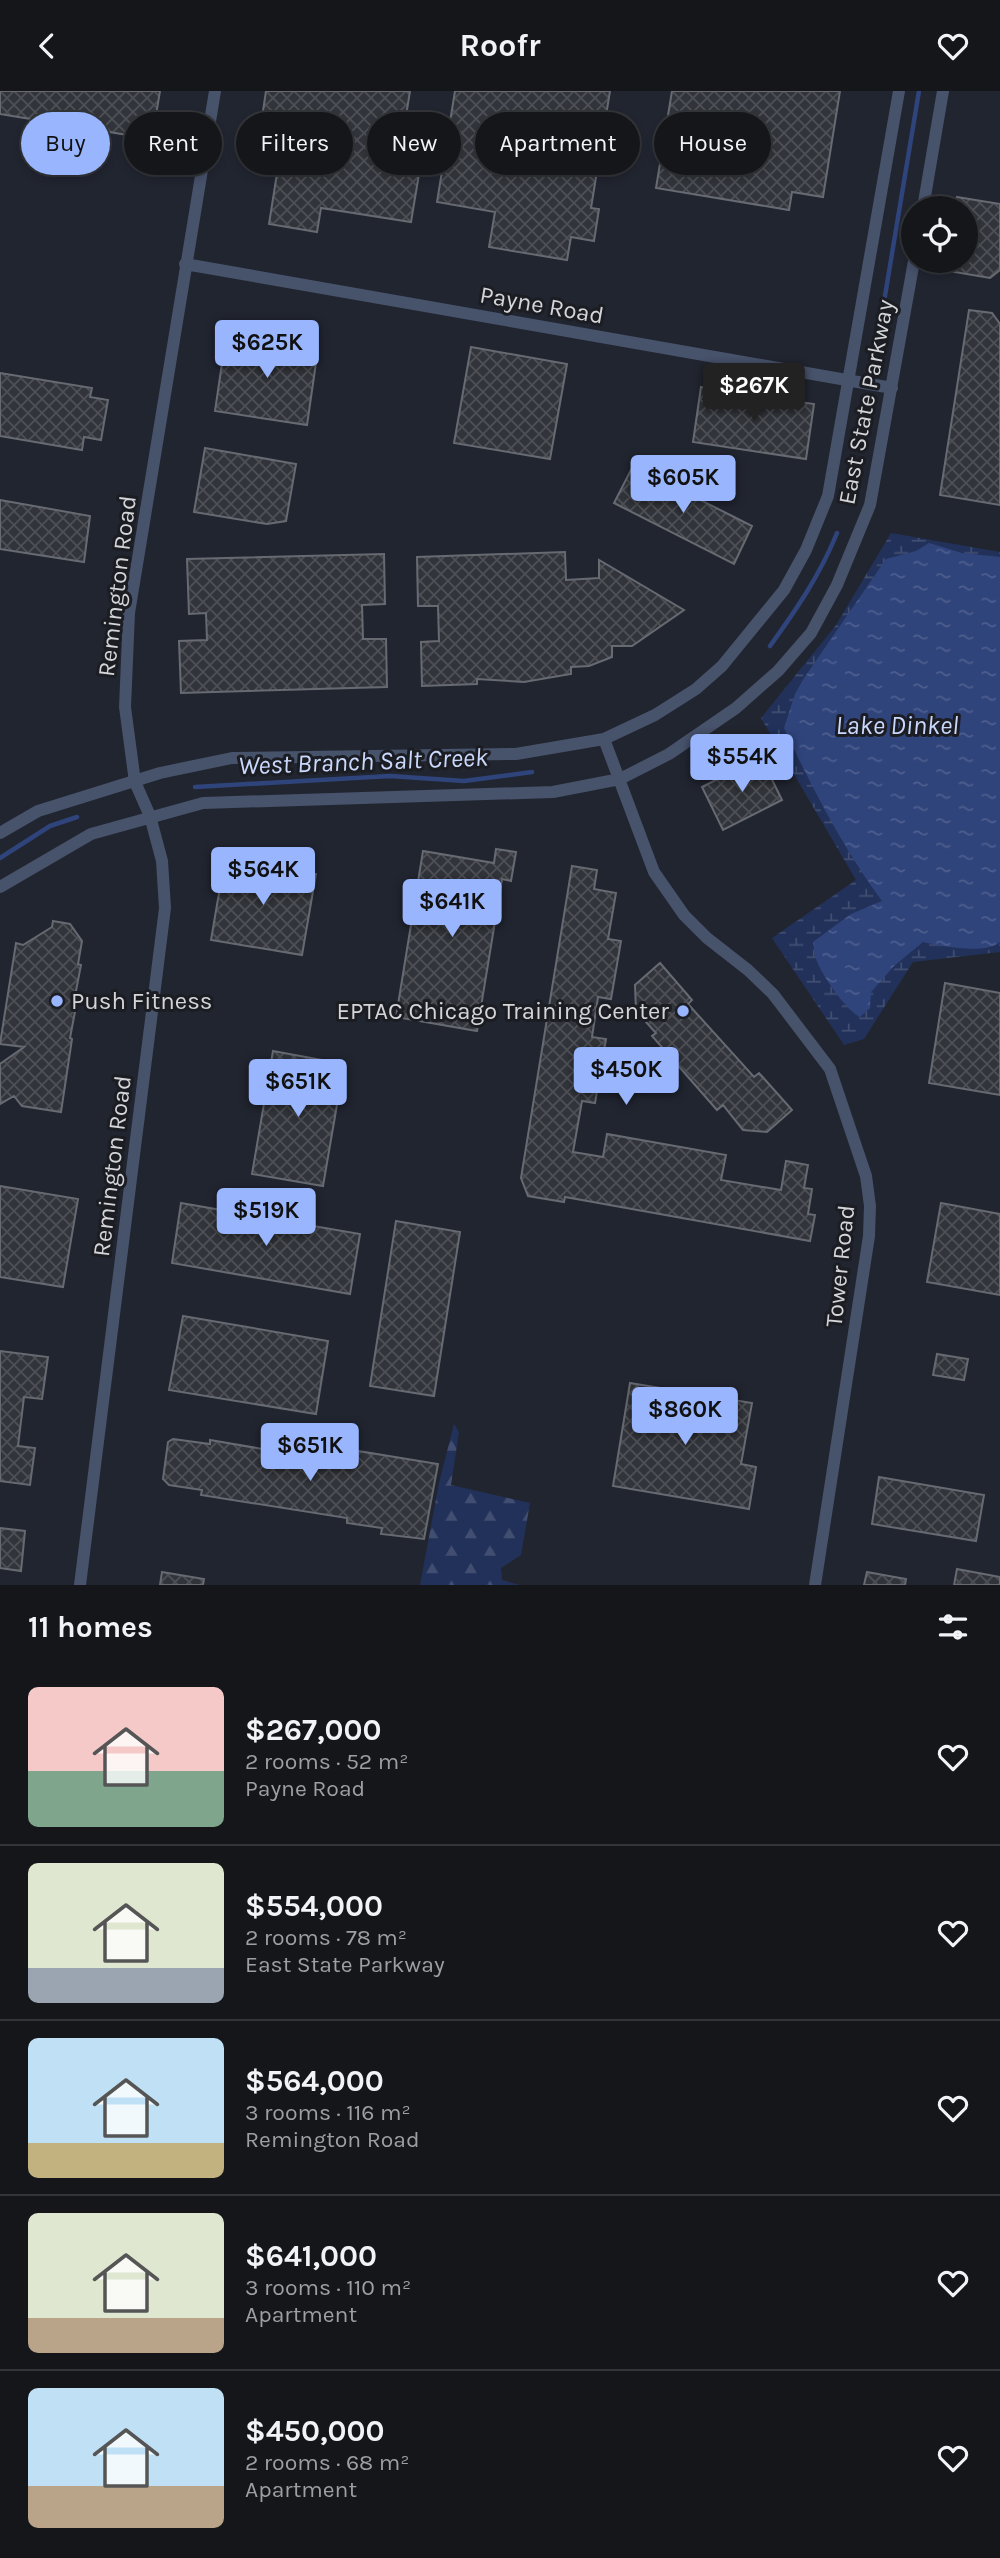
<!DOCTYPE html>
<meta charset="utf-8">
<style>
body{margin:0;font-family:Karla,sans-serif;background:#1d1f23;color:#f1f3f6;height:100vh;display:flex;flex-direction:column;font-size:26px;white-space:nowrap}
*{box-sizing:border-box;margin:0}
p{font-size:23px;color:#9d9fa2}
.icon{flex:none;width:38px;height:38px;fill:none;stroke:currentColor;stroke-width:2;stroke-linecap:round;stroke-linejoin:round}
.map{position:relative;height:1494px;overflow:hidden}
.details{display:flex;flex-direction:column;background:#14161a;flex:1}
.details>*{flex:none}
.hud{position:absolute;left:21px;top:21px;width:959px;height:63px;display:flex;gap:14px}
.fabs{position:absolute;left:901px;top:105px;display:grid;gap:14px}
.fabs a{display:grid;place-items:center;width:77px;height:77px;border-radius:50%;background:#14161a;box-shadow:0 4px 10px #0003,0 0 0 2px #333539;font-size:35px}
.price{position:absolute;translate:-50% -60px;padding:0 16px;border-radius:7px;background:#98b5fd;color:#111;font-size:23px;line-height:46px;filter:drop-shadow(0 2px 4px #0008)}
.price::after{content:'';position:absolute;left:50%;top:42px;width:21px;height:16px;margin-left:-10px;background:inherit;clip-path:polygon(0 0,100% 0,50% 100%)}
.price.active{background:#222;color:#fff}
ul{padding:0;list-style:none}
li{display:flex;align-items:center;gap:21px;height:175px;padding:0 28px}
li+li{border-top:2px solid #333539}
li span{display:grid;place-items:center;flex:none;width:196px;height:140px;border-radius:10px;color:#555}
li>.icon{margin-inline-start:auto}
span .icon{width:84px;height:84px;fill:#fffc;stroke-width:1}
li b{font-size:30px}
h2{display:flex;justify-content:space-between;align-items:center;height:84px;padding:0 28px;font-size:30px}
.chip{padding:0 24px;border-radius:32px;background:#14161a;box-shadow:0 4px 10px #0003,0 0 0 2px #333539;font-size:24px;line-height:63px}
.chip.active{background:#98b5fd;color:#111}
header{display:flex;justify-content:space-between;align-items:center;height:91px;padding:0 28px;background:#14161a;font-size:32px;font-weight:700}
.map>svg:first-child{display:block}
.built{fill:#212530;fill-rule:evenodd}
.forest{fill:url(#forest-firs)}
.wetland{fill:url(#wetland-marsh)}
.water{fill:url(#water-ripples)}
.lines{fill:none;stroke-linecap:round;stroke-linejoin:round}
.stream{stroke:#30447c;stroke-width:4.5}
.building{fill:url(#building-cross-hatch);stroke:#676a71;stroke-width:2}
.minor{stroke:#47526b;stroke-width:12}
.poi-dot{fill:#98b5fd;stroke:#1b1d23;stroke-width:2.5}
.labels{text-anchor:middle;stroke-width:6;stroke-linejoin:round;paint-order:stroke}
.street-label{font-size:24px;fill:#d3d5d8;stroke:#1b1d23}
.poi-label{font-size:24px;fill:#d3d5d8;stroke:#1b1d23;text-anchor:start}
.water-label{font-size:26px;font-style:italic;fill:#c9d8fc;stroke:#1b1d23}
</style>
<header><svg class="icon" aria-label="back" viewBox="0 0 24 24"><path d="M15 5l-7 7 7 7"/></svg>Roofr<svg class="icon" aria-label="heart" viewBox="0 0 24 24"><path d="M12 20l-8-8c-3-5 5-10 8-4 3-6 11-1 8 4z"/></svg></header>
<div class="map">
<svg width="1000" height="1494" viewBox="0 0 1000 1494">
<defs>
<pattern id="forest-firs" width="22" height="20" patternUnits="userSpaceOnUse" patternTransform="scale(1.75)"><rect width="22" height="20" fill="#22315a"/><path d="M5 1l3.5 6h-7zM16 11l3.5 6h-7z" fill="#414e71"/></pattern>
<pattern id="wetland-marsh" width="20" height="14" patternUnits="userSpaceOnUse" patternTransform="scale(1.75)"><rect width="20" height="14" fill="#22315a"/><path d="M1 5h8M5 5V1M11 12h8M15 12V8" fill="none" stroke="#414e71"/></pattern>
<pattern id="water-ripples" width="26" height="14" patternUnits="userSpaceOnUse" patternTransform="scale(1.75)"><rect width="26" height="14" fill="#30447c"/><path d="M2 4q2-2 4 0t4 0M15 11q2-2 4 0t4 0" fill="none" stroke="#4d5e8e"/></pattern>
<pattern id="building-cross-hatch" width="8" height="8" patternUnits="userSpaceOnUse" patternTransform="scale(1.75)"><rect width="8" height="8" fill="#31343a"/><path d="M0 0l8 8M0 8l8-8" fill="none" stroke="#4e5056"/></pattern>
</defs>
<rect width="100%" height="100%" fill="#1b1d23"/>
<path class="built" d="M 0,0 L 1000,0 L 1000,1494 L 0,1494 ZM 914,117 L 966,117 L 966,170 L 914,170 Z"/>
<path class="forest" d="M 454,1333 L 459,1341 L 451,1394 L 530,1412 L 521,1464 L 501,1477 L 502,1489 L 520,1494 L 420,1494 L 439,1392 Z"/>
<path class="wetland" d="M 891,442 L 1000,461 L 1000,861 L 913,871 L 864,948 L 844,954 L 772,847 L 856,789 L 761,627 L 836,534 Z"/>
<path class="water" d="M 929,452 L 962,462 L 1000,466 L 1000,851 C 985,864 941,855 923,851 L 894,875 L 871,901 L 870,917 L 860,926 C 847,920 824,887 818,873 C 815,867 814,859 813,851 L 851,823 L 882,810 C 843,757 812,697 784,637 L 795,603 L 804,587 L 886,468 L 916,460 Z"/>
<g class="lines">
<path class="stream" d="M 879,241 L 919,0
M 770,555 C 796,519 820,484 837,442
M 195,696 L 390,685 L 464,690 L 532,681
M 0,767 L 50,735 L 77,726"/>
</g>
<path class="building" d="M 0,0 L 160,0 L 152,48 L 0,23 Z
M 266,0 L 410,0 L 406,25 L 428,29 L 411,131 L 321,117 L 317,141 L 269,133 L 281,57 L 258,53 Z
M 455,0 L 610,0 L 591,117 L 599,118 L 594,150 L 571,146 L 567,169 L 489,156 L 495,121 L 437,111 Z
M 672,0 L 840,0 L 823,106 L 792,101 L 789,119 L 656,97 Z
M 957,106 L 1000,113 L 1000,179 L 990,187 L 925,176 L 925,170 L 966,170 L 966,117 L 955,117 Z
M 969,219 L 992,222 L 1000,233 L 1000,414 L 940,404 Z
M 226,245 L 318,258 L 307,334 L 215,320 Z
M 471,256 L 567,273 L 550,368 L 454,352 Z
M 0,282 L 92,297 L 90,306 L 108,309 L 101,349 L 84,346 L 82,359 L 0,345 Z
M 701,296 L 814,313 L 806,368 L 693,351 Z
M 205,357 L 296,373 L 286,430 L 267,433 L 194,421 Z
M 633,375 L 752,435 L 734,473 L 614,412 Z
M 0,409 L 90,425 L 84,471 L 0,458 Z
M 565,461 L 566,489 L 599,487 L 599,469 L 684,519 L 632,555 L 612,555 L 612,566 L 589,575 L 571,576 L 571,583 L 524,591 L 477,588 L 477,593 L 422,595 L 421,551 L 439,550 L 438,515 L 418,515 L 417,466 Z
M 384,463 L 385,513 L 362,514 L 363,548 L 386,548 L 387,596 L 181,602 L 179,550 L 207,549 L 206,522 L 189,523 L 187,468 Z
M 761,666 L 782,709 L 723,739 L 702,696 Z
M 496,758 L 516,761 L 511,790 L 502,788 L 477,940 L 396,926 L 423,760 L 494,772 Z
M 225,767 L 316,783 L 302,864 L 211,849 Z
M 572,775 L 597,779 L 594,798 L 616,802 L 608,848 L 621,850 L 611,908 L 598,906 L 592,946 L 606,948 L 595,1012 L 582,1010 L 573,1061 L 603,1066 L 607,1043 L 726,1064 L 721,1089 L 781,1099 L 786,1070 L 808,1074 L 804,1097 L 812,1098 L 808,1123 L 815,1124 L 810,1150 L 565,1106 L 564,1111 L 528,1105 L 521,1087 Z
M 53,830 L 70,833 L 82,850 L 78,873 L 81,874 L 74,910 L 77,910 L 70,947 L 72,948 L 61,1021 L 22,1015 L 14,1005 L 0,1013 L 0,973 L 24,956 L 0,953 L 16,852 L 23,854 L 52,836 Z
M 660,872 L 692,909 L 688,913 L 754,986 L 759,982 L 792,1019 L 767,1041 L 743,1039 L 723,1014 L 717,1019 L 652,945 L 656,942 L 636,920 L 635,894 Z
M 945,892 L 1000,902 L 1000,1004 L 929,992 Z
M 273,960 L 344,973 L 323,1095 L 252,1083 Z
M 0,1095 L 78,1108 L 63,1196 L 0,1186 Z
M 181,1112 L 360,1143 L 350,1203 L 172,1172 Z
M 941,1112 L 1000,1123 L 1000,1204 L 927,1191 Z
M 396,1130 L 460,1141 L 434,1305 L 370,1295 Z
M 183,1225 L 328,1250 L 316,1323 L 169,1299 Z
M 0,1260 L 48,1266 L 42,1308 L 24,1306 L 18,1355 L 35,1357 L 30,1394 L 0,1390 Z
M 937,1263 L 968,1268 L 964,1289 L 933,1284 Z
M 630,1292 L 752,1312 L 741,1373 L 756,1376 L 749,1418 L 613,1395 Z
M 173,1348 L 210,1353 L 210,1349 L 356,1374 L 358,1360 L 438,1373 L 424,1448 L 381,1443 L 382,1437 L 347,1432 L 347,1427 L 201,1404 L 202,1399 L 169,1394 L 163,1388 L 168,1351 Z
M 879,1386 L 984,1404 L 976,1450 L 872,1433 Z
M 0,1437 L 25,1440 L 21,1480 L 0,1477 Z
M 957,1478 L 1000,1486 L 1000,1494 L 954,1494 Z
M 162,1481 L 204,1488 L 203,1494 L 160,1494 Z
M 867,1481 L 906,1488 L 905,1494 L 864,1494 Z"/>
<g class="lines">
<path class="minor" d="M 923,117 L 943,0
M 185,173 L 892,297
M 604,648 L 654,781 L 684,824 L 707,847 L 748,879 L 773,903 L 830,978 L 866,1085 L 870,1115 L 869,1145 L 815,1494
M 0,742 L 38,720 L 160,682 L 232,667 L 516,663 L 604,648 L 655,624 L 696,598 L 722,575 L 784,499 L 806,459 L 828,405 L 899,0
M 0,796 L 91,743 L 203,712 L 553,701 L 620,688 L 669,663 L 736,617 L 778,580 L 811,542 L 837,494 L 870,414 L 914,170
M 80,1494 L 165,817 L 162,770 L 150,725 L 135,691 L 125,616 L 129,522 L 215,0"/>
</g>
<g class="poi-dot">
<circle cx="57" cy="910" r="7"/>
<circle cx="683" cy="920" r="7"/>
</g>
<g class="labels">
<g class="street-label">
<text transform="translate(542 214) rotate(10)" y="8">Payne Road</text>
<text transform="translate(866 311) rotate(-79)" y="8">East State Parkway</text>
<text transform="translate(117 495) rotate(-83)" y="8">Remington Road</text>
<text transform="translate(112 1075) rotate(-83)" y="8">Remington Road</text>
<text transform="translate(840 1175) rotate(-84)" y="8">Tower Road</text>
</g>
<g class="poi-label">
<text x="71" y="918">Push Fitness</text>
<text x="669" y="928" text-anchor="end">EPTAC Chicago Training Center</text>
</g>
<g class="water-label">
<text x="897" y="643">Lake Dinkel</text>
<text transform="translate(363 670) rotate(-2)" y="9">West Branch Salt Creek</text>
</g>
</g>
</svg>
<div class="fabs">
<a><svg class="icon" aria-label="locate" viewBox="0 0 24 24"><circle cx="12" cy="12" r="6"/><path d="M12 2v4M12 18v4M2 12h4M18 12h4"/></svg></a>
</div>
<b class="price" style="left:267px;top:289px">$625K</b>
<b class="price active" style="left:754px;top:332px">$267K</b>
<b class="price" style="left:683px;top:424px">$605K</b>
<b class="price" style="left:742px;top:703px">$554K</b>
<b class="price" style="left:263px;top:816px">$564K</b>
<b class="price" style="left:452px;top:848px">$641K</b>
<b class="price" style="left:626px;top:1016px">$450K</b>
<b class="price" style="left:298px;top:1028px">$651K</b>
<b class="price" style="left:266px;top:1157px">$519K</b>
<b class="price" style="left:685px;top:1356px">$860K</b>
<b class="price" style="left:310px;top:1392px">$651K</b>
<div class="hud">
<a class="chip active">Buy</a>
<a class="chip">Rent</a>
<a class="chip">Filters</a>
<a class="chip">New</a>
<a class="chip">Apartment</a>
<a class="chip">House</a>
</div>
</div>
<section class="details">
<h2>11 homes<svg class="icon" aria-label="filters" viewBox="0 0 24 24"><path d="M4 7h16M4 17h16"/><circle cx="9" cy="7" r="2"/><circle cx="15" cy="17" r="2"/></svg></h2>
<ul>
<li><span style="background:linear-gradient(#f6c9c9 60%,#7fa58c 0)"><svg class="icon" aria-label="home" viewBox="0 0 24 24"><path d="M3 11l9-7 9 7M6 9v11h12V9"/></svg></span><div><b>$267,000</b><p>2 rooms · 52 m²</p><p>Payne Road</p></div><svg class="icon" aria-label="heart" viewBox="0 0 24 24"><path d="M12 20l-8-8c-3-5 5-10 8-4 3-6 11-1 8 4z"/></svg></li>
<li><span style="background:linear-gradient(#dfe7d0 75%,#9aa5b1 0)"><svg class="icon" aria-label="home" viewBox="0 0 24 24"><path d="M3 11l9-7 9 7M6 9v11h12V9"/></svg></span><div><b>$554,000</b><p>2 rooms · 78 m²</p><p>East State Parkway</p></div><svg class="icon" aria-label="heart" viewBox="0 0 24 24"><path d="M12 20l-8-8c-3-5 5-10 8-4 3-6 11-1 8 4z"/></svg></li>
<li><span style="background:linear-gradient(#bfe0f5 75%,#c2b280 0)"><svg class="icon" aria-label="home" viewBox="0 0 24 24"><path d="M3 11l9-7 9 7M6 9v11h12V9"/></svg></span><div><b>$564,000</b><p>3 rooms · 116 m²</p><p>Remington Road</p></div><svg class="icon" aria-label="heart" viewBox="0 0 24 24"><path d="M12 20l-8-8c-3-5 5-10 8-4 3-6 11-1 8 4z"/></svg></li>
<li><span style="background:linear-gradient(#dfe7d0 75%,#b9a48a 0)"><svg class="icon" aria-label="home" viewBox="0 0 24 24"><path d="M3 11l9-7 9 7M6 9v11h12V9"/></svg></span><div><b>$641,000</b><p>3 rooms · 110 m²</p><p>Apartment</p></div><svg class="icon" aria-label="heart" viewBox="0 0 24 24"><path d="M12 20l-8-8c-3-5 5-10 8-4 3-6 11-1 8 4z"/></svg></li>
<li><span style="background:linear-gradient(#bfe0f5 70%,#b9a48a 0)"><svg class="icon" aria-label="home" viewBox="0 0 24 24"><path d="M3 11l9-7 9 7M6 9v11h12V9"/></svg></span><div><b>$450,000</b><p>2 rooms · 68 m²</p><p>Apartment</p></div><svg class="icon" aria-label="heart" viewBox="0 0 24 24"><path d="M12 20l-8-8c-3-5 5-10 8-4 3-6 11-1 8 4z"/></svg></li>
</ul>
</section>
